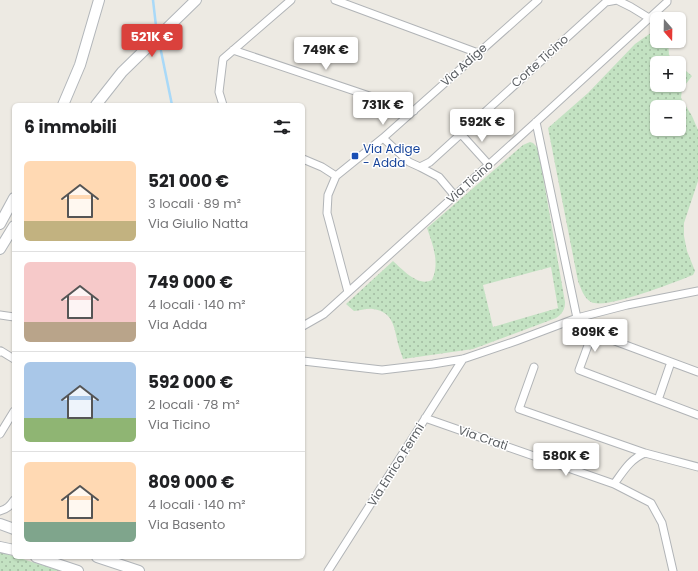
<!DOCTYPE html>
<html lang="it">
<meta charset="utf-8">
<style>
body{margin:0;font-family:Poppins,sans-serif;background:#f6f6f6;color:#202124;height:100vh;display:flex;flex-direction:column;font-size:15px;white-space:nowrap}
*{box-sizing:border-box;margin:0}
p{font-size:13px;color:#757577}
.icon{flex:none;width:22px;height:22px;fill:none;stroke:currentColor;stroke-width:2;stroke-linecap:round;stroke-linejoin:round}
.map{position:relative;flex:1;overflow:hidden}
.panel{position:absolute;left:12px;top:103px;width:293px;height:456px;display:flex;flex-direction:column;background:#fff;border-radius:6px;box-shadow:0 1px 3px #0004}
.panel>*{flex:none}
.needle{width:26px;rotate:160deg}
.fabs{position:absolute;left:650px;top:12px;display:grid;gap:8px}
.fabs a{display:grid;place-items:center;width:36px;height:36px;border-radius:6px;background:#fff;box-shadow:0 1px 3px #0004;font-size:20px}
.price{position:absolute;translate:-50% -34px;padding:0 9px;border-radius:4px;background:#fff;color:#222;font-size:13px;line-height:26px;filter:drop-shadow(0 1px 2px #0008)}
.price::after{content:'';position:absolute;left:50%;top:24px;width:12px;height:9px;margin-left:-6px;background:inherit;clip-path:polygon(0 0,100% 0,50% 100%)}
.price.active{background:#da413c;color:#fff}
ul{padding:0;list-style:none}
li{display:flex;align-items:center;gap:12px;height:100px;padding:0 12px}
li+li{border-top:1px solid #e0e0e0}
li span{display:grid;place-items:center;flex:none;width:112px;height:80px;border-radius:6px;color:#555}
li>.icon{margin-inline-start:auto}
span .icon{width:48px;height:48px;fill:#fffc;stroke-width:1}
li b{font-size:17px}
h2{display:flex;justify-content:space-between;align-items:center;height:48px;padding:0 12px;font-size:17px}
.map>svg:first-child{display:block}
.grass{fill:url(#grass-dots);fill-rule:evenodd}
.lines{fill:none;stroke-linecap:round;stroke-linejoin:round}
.stream{stroke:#a9d9f8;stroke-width:2.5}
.street-casing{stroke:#b1b4b7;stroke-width:9}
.secondary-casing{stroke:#b2b6ba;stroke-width:12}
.street{stroke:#fff;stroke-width:7}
.secondary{stroke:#fff;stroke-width:10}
.transit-dot{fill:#1a4fb4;stroke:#fff;stroke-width:1.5}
.labels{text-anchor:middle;stroke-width:3;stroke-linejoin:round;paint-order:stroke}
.street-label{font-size:12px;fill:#5b5f63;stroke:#fff}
.transit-label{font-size:12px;fill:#164399;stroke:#fff;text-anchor:start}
</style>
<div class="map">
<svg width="698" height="571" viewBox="0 0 698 571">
<defs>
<pattern id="grass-dots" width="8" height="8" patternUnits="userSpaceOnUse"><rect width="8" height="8" fill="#c3e2c2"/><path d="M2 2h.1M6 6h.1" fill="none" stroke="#a1baa1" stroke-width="1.8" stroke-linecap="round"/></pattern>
</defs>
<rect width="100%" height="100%" fill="#edeae3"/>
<path class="grass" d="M 655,30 L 657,30 L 657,41 L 668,41 L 669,55 L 677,63 L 657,63 L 657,85 L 679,85 L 679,65 L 692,76 L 682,89 L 681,98 L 692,116 L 698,130 L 698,181 L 684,223 L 684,236 L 687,251 L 695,271 L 693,275 C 675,282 606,310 591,302 C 584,298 581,289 578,281 L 548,128 L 588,93 L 635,44 ZM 657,107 L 679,107 L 679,129 L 657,129 Z
M 530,142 L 533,143 L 538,148 L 565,302 C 565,310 562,314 556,318 L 473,349 L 403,359 C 402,355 400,351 399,347 C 394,330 395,312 373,309 C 367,308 360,311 354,311 L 346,304 L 393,261 C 403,270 418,287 432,280 C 440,263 433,245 427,228 L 523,145 ZM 551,267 L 558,308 L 493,327 L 483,285 Z
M 0,552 L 61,571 L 0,571 Z"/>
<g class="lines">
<path class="stream" d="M 153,0 L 156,26
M 161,51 L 172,105"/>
<g class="street-casing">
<path id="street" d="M 335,0 L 478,53
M 233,50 L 414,111
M 223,105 L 219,92 L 223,59 L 291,0
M 536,122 L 577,318
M 461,134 L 489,165
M 383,138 L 409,162 L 420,167 L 439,177 L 455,196
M 303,159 L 322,167 L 336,176
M 420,167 L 430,162 L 606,2 L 617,0 L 631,7 L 649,18
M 348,292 L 327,213 L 328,195 L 336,176 L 383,138 L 538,0
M 0,315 L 14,317
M 577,318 L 612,340 L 698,372
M 303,326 L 324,314 L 536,122 L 667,2 L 667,0
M 594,329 L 579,370 L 698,415
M 0,352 L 1,351 L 14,359
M 303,361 L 382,370 L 433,364 L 463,359 L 516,341 L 577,318 L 627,305 L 698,291
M 534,367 L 519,409 L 645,453
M 658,400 L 671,362
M 425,418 L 614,484 L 651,503 L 662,523 L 673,571
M 0,434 L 14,411
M 614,484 C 623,472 630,459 645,453 L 698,467
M 0,511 C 7,509 10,506 14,500
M 328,571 L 463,359"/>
</g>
<g class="secondary-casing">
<path id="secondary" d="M 63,105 L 80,65 L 99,0
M 96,105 L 122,72 L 196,0
M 0,224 L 14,198
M 0,249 L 14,226
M 0,524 L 14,529
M 0,547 L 14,550
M 36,557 L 78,571
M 97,557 L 139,571"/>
</g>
<use href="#street" class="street"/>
<use href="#secondary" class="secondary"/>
</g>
<rect class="transit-dot" x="351" y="152" width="8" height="8" rx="2"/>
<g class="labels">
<g class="street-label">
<text transform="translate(540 61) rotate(-42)" y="4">Corte Ticino</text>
<text transform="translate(464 65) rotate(-42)" y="4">Via Adige</text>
<text transform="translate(470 182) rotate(-42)" y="4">Via Ticino</text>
<text transform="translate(483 438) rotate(19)" y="4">Via Crati</text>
<text transform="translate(396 465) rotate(-58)" y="4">Via Enrico Fermi</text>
</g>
<g class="transit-label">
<text x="363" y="153">Via Adige<tspan x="363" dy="14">- Adda</tspan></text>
</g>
</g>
</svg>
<div class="fabs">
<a><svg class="needle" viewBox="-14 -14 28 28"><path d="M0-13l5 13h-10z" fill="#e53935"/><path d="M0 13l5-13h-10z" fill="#757577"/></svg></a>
<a>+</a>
<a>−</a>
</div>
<b class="price active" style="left:152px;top:58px">521K €</b>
<b class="price" style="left:326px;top:71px">749K €</b>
<b class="price" style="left:383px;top:126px">731K €</b>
<b class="price" style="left:482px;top:143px">592K €</b>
<b class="price" style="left:595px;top:353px">809K €</b>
<b class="price" style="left:566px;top:477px">580K €</b>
<section class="panel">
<h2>6 immobili<svg class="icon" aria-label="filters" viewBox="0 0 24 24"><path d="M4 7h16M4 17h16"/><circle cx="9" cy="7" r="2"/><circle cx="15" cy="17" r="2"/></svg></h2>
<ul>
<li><span style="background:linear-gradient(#ffd9b3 75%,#c2b280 0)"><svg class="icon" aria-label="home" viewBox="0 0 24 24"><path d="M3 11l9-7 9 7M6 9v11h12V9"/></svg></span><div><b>521 000 €</b><p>3 locali · 89 m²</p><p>Via Giulio Natta</p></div></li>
<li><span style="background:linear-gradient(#f6c9c9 75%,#b9a48a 0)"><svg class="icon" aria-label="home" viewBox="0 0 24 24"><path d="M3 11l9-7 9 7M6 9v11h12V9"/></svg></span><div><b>749 000 €</b><p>4 locali · 140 m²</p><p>Via Adda</p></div></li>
<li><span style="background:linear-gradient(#a9c7e8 70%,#8fb573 0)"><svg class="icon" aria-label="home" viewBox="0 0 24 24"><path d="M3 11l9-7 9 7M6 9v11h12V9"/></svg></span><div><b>592 000 €</b><p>2 locali · 78 m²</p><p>Via Ticino</p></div></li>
<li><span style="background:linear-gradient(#ffd9b3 75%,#7fa58c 0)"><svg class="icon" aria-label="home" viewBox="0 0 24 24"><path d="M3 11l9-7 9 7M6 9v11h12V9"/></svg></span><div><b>809 000 €</b><p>4 locali · 140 m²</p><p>Via Basento</p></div></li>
</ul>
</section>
</div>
